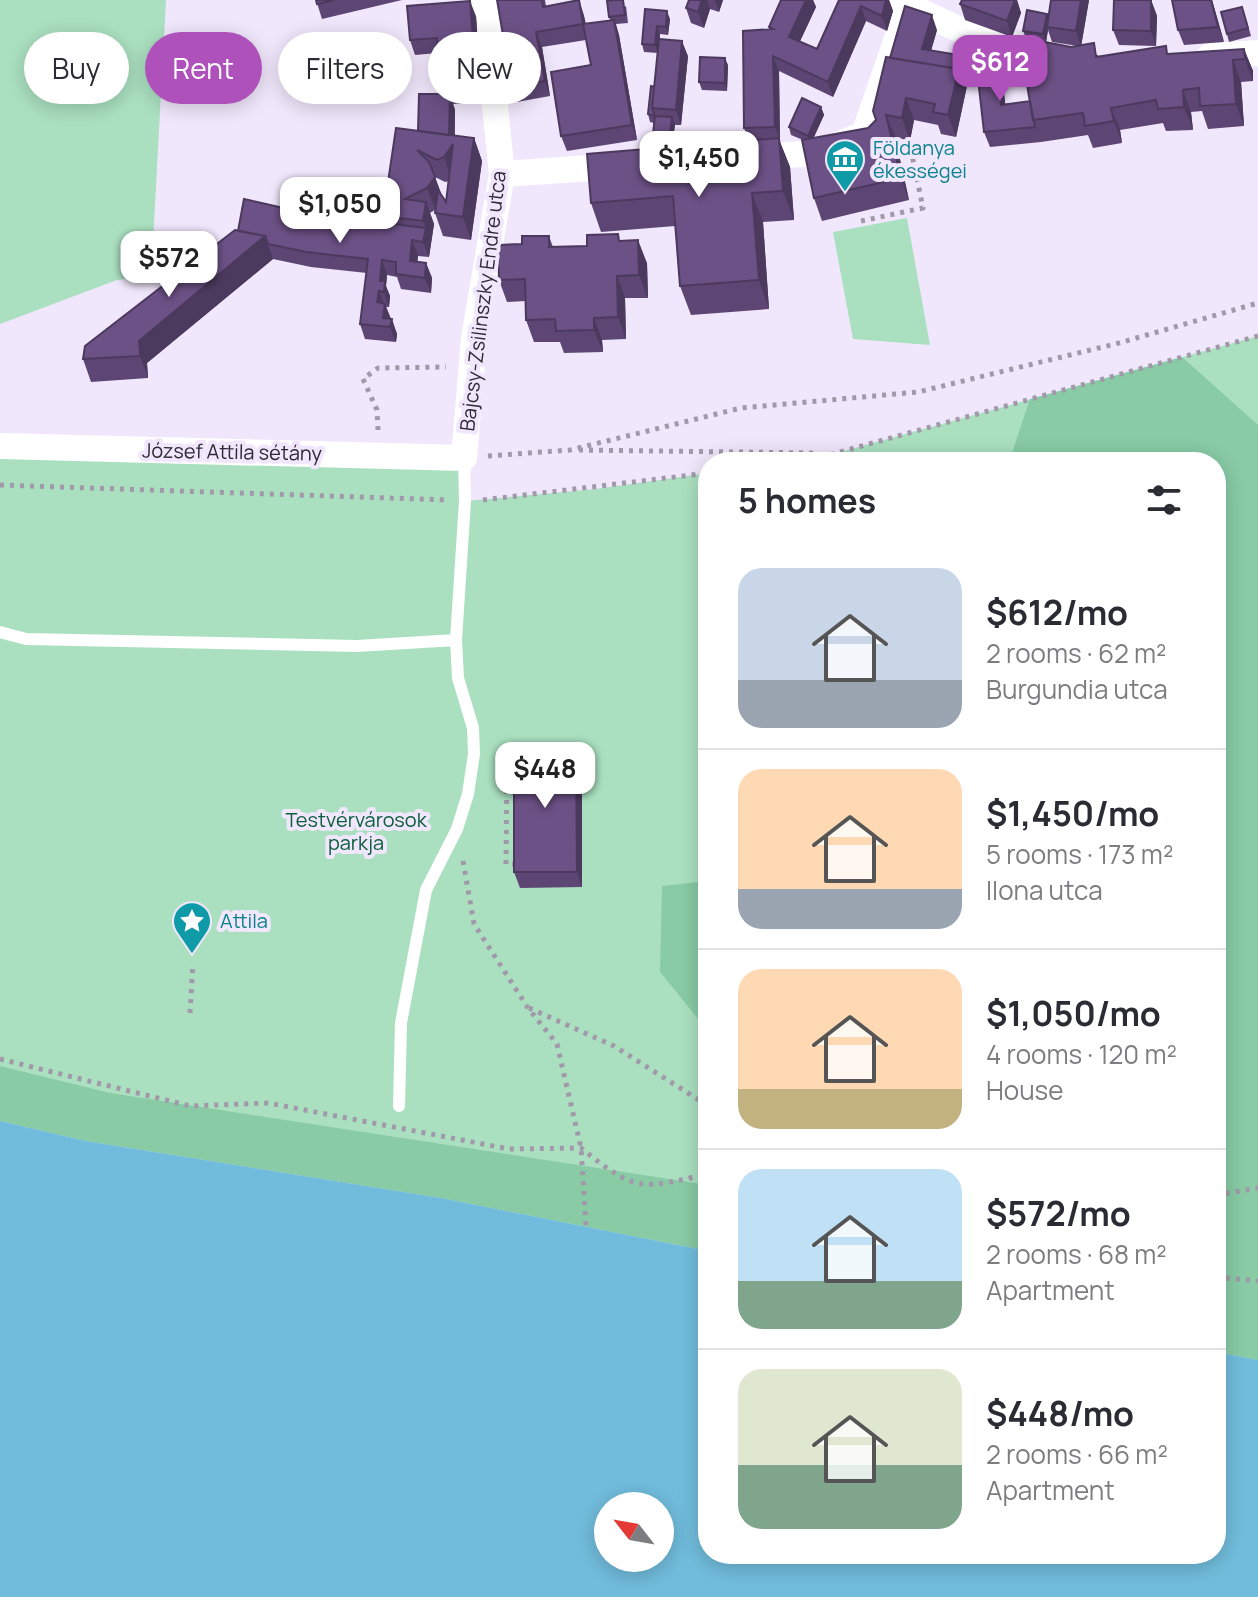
<!DOCTYPE html>
<meta charset="utf-8">
<style>
body{margin:0;font-family:Manrope,sans-serif;background:#f7f7f7;color:#2b2b33;height:100vh;display:flex;flex-direction:column;font-size:30px;white-space:nowrap}
*{box-sizing:border-box;margin:0}
p{font-size:26px;color:#7c7c81}
.icon{flex:none;width:44px;height:44px;fill:none;stroke:currentColor;stroke-width:2;stroke-linecap:round;stroke-linejoin:round}
.map{position:relative;flex:1;overflow:hidden}
.drawer{position:absolute;left:698px;top:452px;width:528px;height:1112px;display:flex;flex-direction:column;background:#fff;border-radius:32px;box-shadow:0 4px 20px #0003}
.drawer>*{flex:none}
.top-card{position:absolute;left:24px;top:32px;width:554px;height:72px;display:flex;gap:16px}
.needle{width:52px;rotate:301deg}
.controls{position:absolute;left:594px;top:1492px;display:grid;gap:16px}
.controls a{display:grid;place-items:center;width:80px;height:80px;border-radius:50%;background:#fff;box-shadow:0 4px 20px #0003;font-size:40px}
.price{position:absolute;translate:-50% -68px;padding:0 18px;border-radius:16px;background:#fff;color:#222;font-size:26px;line-height:52px;filter:drop-shadow(0 2px 4px #0008)}
.price::after{content:'';position:absolute;left:50%;top:48px;width:24px;height:18px;margin-left:-12px;background:inherit;clip-path:polygon(0 0,100% 0,50% 100%)}
.price.selected{background:#ae51bb;color:#fff}
ul{padding:0;list-style:none}
li{display:flex;align-items:center;gap:24px;height:200px;padding:0 40px}
li+li{border-top:2px solid #e1e1e2}
li span{display:grid;place-items:center;flex:none;width:224px;height:160px;border-radius:24px;color:#555}
li>.icon{margin-inline-start:auto}
span .icon{width:96px;height:96px;fill:#fffc;stroke-width:1}
li b{font-size:34px}
h2{display:flex;justify-content:space-between;align-items:center;height:96px;padding:0 40px;font-size:34px}
.tag{padding:0 28px;border-radius:36px;background:#fff;box-shadow:0 4px 20px #0003;font-size:28px;line-height:72px}
.tag.selected{background:#ae51bb;color:#fff}
.map>svg:first-child{display:block}
.green{fill:#aae0c0}
.forest{fill:#88cba5}
.water{fill:#71bcdc;fill-rule:evenodd}
.lines{fill:none;stroke-linecap:round;stroke-linejoin:round}
.path{stroke:#a199aa;stroke-width:5;stroke-dasharray:4 6;stroke-linecap:butt}
.service{stroke:#fff;stroke-width:12}
.minor{stroke:#fff;stroke-width:26}
.wall{fill:#5d4673;fill-rule:evenodd}
.shaded-wall{fill:#4c395e}
.building{fill:#6c5186;stroke:#4c395e;stroke-width:2;fill-rule:evenodd}
.labels{text-anchor:middle;stroke-width:8;stroke-linejoin:round;paint-order:stroke}
.culture-label{font-size:20px;fill:#0d838f;stroke:#f1e7fc;text-anchor:start}
.street-label{font-size:20px;fill:#2e2933;stroke:#f1e7fc}
.park-label{font-size:20px;fill:#0a5d3a;stroke:#f1e7fc}
</style>
<div class="map">
<svg width="1258" height="1597" viewBox="0 0 1258 1597">
<rect width="100%" height="100%" fill="#f1e7fc"/>
<path class="green" d="M 0,0 L 166,0 L 153,242 L 156,275 L 117,280 L 0,324 Z
M 907,218 L 930,345 L 853,339 L 833,232 Z
M 1258,336 L 1258,1360 L 1216,1352 L 1216,462 L 781,462 L 833,454 Z
M 0,446 L 464,458 L 466,501 L 596,489 L 708,473 L 708,1251 L 441,1198 L 86,1141 L 0,1121 Z"/>
<path class="forest" d="M 1182,357 L 1258,425 L 1258,1360 L 1216,1352 L 1216,462 L 1009,462 L 1030,399 Z
M 708,881 L 708,1031 L 660,972 L 662,886 Z
M 0,1066 L 110,1093 L 708,1185 L 708,1251 L 441,1198 L 86,1141 L 0,1121 Z"/>
<path class="water" d="M 0,1121 L 86,1141 L 441,1198 L 708,1251 L 708,1554 L 1216,1554 L 1216,1352 L 1258,1360 L 1258,1597 L 0,1597 ZM 608,1506 L 660,1506 L 660,1558 L 608,1558 Z"/>
<g class="lines">
<path class="path" d="M 861,221 L 923,208 L 911,150 L 898,147
M 378,430 L 377,410 L 363,379 L 378,368 L 446,367
M 579,450 L 817,453
M 488,456 L 570,450 L 741,408 L 918,392 L 1119,343 L 1258,303
M 781,462 L 833,454 L 1258,336
M 0,485 L 449,500
M 483,500 L 708,473
M 507,760 L 506,864 L 518,864
M 463,861 L 474,924 L 528,1008 L 557,1044 L 581,1148 L 586,1226
M 529,1008 L 614,1046 L 699,1100 L 708,1110
M 190,1013 L 193,963
M 0,1059 L 190,1106 L 268,1103 L 509,1149 L 581,1148 C 637,1193 640,1189 708,1174
M 1216,1195 L 1258,1188
M 1216,1277 L 1258,1281"/>
<path class="service" d="M 0,632 L 26,639 L 357,646 L 456,640 L 465,501 L 464,458
M 399,1106 L 401,1023 L 426,890 L 457,829 L 468,794 L 474,754 L 473,728 L 458,678 L 456,640"/>
<path class="minor" d="M 900,2 L 969,34 L 1055,56
M 1210,56 L 1258,53
M 753,157 L 818,153 L 864,134 L 908,7
M 502,174 L 622,166
M 0,446 L 464,458 L 474,338 L 502,174 L 484,0"/>
</g>
<path class="wall" d="M 316,0 L 402,0 L 322,19 Z
M 497,0 L 545,0 L 546,6 L 579,0 L 584,16 L 586,24 L 610,20 L 609,17 L 626,6 L 628,23 L 616,24 L 619,35 L 637,140 L 567,151 L 561,136 L 591,65 L 586,40 L 542,47 L 550,96 L 517,102 L 512,87 ZM 531,63 L 531,66 L 520,68 L 519,64 Z
M 689,0 L 723,0 L 719,12 L 710,9 L 704,28 L 691,23 L 686,8 Z
M 781,0 L 813,0 L 816,7 L 800,41 L 817,49 L 839,0 L 889,0 L 893,11 L 887,31 L 866,21 L 833,97 L 779,71 L 780,142 L 790,167 L 794,220 L 763,222 L 769,309 L 691,315 L 680,286 L 675,226 L 601,232 L 591,203 L 749,141 L 744,128 L 769,29 L 769,27 Z
M 1017,0 L 1021,13 L 1012,37 L 965,20 L 960,4 Z
M 1089,0 L 1081,46 L 1099,56 L 1169,54 L 1244,49 L 1253,71 L 1253,81 L 1241,82 L 1244,126 L 1208,129 L 1202,111 L 1191,112 L 1193,130 L 1166,131 L 1163,123 L 1120,130 L 1122,143 L 1093,148 L 1088,135 L 1041,142 L 990,147 L 984,132 L 1002,74 L 1005,104 L 1030,101 L 1026,38 L 1023,31 ZM 1048,30 L 1052,42 L 1078,46 L 1071,47 L 1046,42 Z
M 1151,0 L 1157,16 L 1156,46 L 1119,45 L 1113,30 Z
M 1172,0 L 1212,0 L 1224,42 L 1184,45 L 1178,30 Z
M 645,9 L 670,19 L 668,35 L 660,34 L 659,47 L 688,56 L 681,125 L 675,125 L 672,144 L 655,141 L 653,134 L 654,123 L 650,122 L 648,114 L 654,87 L 658,53 L 644,52 L 642,44 Z
M 1245,15 L 1251,36 L 1229,42 L 1227,34 Z
M 476,16 L 482,102 L 453,104 L 455,110 L 455,136 L 474,138 L 482,161 L 471,240 L 443,236 L 435,213 L 435,210 L 430,213 L 434,224 L 429,257 L 418,256 L 417,262 L 426,263 L 432,278 L 431,293 L 401,289 L 397,277 L 387,275 L 386,286 L 390,296 L 389,307 L 386,307 L 397,334 L 396,342 L 365,339 L 360,324 L 367,273 L 311,267 L 273,259 L 147,363 L 148,378 L 91,382 L 83,359 L 238,231 L 310,214 L 386,223 L 383,216 L 418,131 L 442,94 L 440,89 L 438,53 L 415,55 L 410,40 ZM 435,177 L 445,182 L 449,181 L 446,202 L 442,196 Z
M 937,30 L 931,51 L 970,72 L 956,137 L 941,134 L 938,125 L 914,120 L 910,141 L 895,137 L 909,200 L 822,221 L 814,198 L 803,140 L 791,135 L 789,127 L 821,107 L 824,115 L 813,138 L 868,128 L 876,120 L 890,58 Z
M 728,65 L 727,91 L 702,90 L 699,82 Z
M 549,236 L 553,247 L 587,246 L 621,241 L 647,263 L 648,298 L 625,298 L 626,339 L 602,340 L 603,352 L 564,353 L 560,342 L 534,342 L 526,320 L 526,301 L 507,302 L 499,280 L 522,244 Z
M 576,748 L 582,763 L 582,887 L 520,888 L 514,872 Z"/>
<path class="shaded-wall" d="M 579,0 L 584,16 L 588,39 L 583,24 Z
M 702,0 L 707,0 L 710,9 L 704,28 L 698,12 Z
M 715,0 L 723,0 L 719,12 Z
M 806,0 L 813,0 L 816,7 L 795,52 L 789,37 Z
M 886,0 L 889,0 L 893,11 L 887,31 L 882,16 Z
M 1009,0 L 1017,0 L 1021,13 L 1012,37 L 1007,21 Z
M 1081,0 L 1089,0 L 1081,47 L 1076,31 Z
M 1151,0 L 1157,16 L 1156,46 L 1151,31 Z
M 1211,0 L 1212,0 L 1224,42 L 1218,27 Z
M 470,1 L 476,16 L 482,102 L 477,87 Z
M 861,6 L 866,21 L 833,97 L 828,82 Z
M 667,11 L 670,19 L 668,35 L 666,27 Z
M 1047,14 L 1049,21 L 1047,27 L 1048,30 L 1046,42 L 1043,34 Z
M 932,15 L 937,30 L 927,64 L 922,49 Z
M 614,20 L 619,35 L 637,140 L 632,125 Z
M 657,26 L 660,34 L 658,53 L 655,45 Z
M 536,32 L 542,47 L 550,96 L 545,81 Z
M 682,41 L 688,56 L 681,125 L 676,110 Z
M 514,49 L 519,64 L 522,84 L 517,69 Z
M 1244,49 L 1253,71 L 1253,81 L 1245,59 Z
M 773,56 L 779,71 L 780,142 L 790,167 L 794,220 L 783,191 L 779,138 L 775,127 Z
M 965,56 L 970,72 L 956,137 L 948,115 L 959,69 Z
M 725,58 L 728,65 L 727,91 L 725,83 Z
M 996,59 L 1002,74 L 1007,120 L 1001,105 Z
M 1233,60 L 1241,82 L 1244,126 L 1236,104 Z
M 1183,90 L 1191,112 L 1193,130 L 1184,107 Z
M 450,94 L 455,110 L 452,180 L 444,157 L 449,135 Z
M 906,98 L 914,120 L 910,141 L 902,118 Z
M 821,107 L 824,115 L 811,144 L 808,136 Z
M 1111,108 L 1120,130 L 1122,143 L 1114,121 Z
M 886,115 L 895,137 L 909,200 L 901,178 Z
M 672,117 L 675,125 L 672,144 L 670,136 Z
M 474,138 L 482,161 L 471,240 L 463,217 Z
M 435,177 L 443,199 L 436,210 L 427,188 Z
M 752,193 L 763,222 L 769,309 L 759,280 Z
M 426,202 L 434,224 L 429,257 L 423,242 L 426,228 L 423,221 Z
M 265,236 L 273,259 L 147,363 L 148,378 L 140,356 L 139,341 Z
M 412,240 L 418,256 L 416,276 L 410,261 Z
M 638,240 L 647,263 L 648,298 L 639,275 Z
M 382,260 L 387,275 L 386,286 L 390,296 L 389,307 L 380,281 Z
M 426,263 L 432,278 L 431,293 L 425,278 Z
M 617,276 L 625,298 L 626,339 L 618,317 Z
M 379,291 L 385,307 L 377,302 Z
M 385,304 L 391,319 L 383,318 Z
M 594,318 L 602,340 L 603,352 L 594,330 Z
M 392,319 L 397,334 L 396,342 L 390,327 Z
M 576,748 L 582,763 L 582,887 L 577,872 Z"/>
<path class="building" d="M 316,0 L 334,0 L 317,4 Z
M 497,0 L 542,0 L 543,7 L 579,0 L 583,24 L 614,20 L 632,125 L 561,136 L 551,72 L 591,65 L 583,24 L 536,32 L 545,81 L 512,87 ZM 529,47 L 531,66 L 517,69 L 514,49 Z
M 614,0 L 623,0 L 625,15 L 609,17 L 607,1 Z
M 689,0 L 702,0 L 698,12 L 686,8 Z
M 781,0 L 806,0 L 789,37 L 817,49 L 839,0 L 886,0 L 882,16 L 861,6 L 828,82 L 773,56 L 775,127 L 744,128 L 743,31 L 773,29 L 769,27 Z
M 962,0 L 1015,0 L 1007,21 L 960,4 Z
M 1051,0 L 1081,0 L 1076,31 L 1047,27 Z
M 1114,0 L 1151,0 L 1151,31 L 1113,30 Z
M 1172,0 L 1211,0 L 1218,27 L 1178,30 Z
M 470,1 L 477,87 L 440,89 L 437,38 L 410,40 L 407,6 Z
M 905,6 L 932,15 L 922,49 L 965,56 L 961,76 L 959,69 L 890,58 Z
M 1242,7 L 1248,28 L 1227,34 L 1221,12 Z
M 645,9 L 667,11 L 666,27 L 657,26 L 655,45 L 642,44 Z
M 1027,10 L 1047,14 L 1043,34 L 1023,31 Z
M 1019,37 L 1071,47 L 1094,43 L 1096,57 L 1166,46 L 1167,54 L 1244,49 L 1245,59 L 1233,60 L 1236,104 L 1200,106 L 1199,88 L 1183,90 L 1184,107 L 1158,109 L 1156,100 L 1111,108 L 1114,121 L 1085,126 L 1083,113 L 1033,120 Z
M 659,39 L 682,41 L 676,110 L 652,108 Z
M 700,57 L 725,58 L 725,83 L 699,82 Z
M 886,57 L 959,69 L 948,115 L 933,112 L 935,104 L 906,98 L 902,118 L 886,115 L 901,178 L 814,198 L 802,140 L 868,128 L 876,120 L 873,111 Z
M 996,59 L 1001,105 L 1030,101 L 1035,127 L 984,132 L 976,61 Z
M 651,86 L 654,87 L 652,108 L 655,116 L 648,114 Z
M 419,94 L 450,94 L 449,135 L 418,131 Z
M 802,98 L 821,107 L 808,136 L 789,127 Z
M 655,116 L 672,117 L 670,136 L 653,134 Z
M 396,128 L 474,138 L 463,217 L 435,213 L 438,190 L 446,202 L 453,144 L 444,157 L 437,160 L 417,150 L 429,162 L 435,177 L 427,188 L 405,199 L 426,202 L 423,221 L 383,216 Z
M 779,138 L 783,191 L 752,193 L 759,280 L 680,286 L 673,196 L 591,203 L 587,154 Z
M 244,199 L 310,214 L 426,228 L 423,242 L 412,240 L 410,261 L 426,263 L 425,278 L 396,274 L 396,262 L 382,260 L 380,281 L 385,281 L 384,292 L 379,291 L 377,302 L 385,304 L 383,318 L 392,319 L 390,327 L 360,324 L 368,259 L 306,252 L 268,244 L 265,236 L 238,231 Z
M 235,230 L 265,236 L 139,341 L 140,356 L 83,359 L 85,346 Z
M 618,234 L 619,241 L 638,240 L 639,275 L 617,276 L 618,317 L 594,318 L 594,330 L 556,331 L 555,319 L 526,320 L 525,279 L 499,280 L 498,245 L 522,244 L 522,236 L 549,236 L 549,247 L 587,246 L 587,235 Z
M 514,748 L 576,748 L 577,872 L 514,872 Z"/>
<defs>
<g id="museum-pin" transform="scale(2)"><path d="M0 17L-7.5 6A9.5 9.5 0 1 1 7.5 6Z" fill="#0f9aa8" stroke="#f1e7fc"/><path d="M0-6L6-3V-2H-6V-3ZM-5-1h2V3h-2ZM-1-1h2V3h-2ZM3-1h2V3H3ZM-6 4H6V6H-6Z" fill="#fff"/></g>
<g id="sight-pin" transform="scale(2)"><path d="M0 17L-7.5 6A9.5 9.5 0 1 1 7.5 6Z" fill="#0f9aa8" stroke="#f1e7fc"/><path d="M0-6L1.8-2.2L6-1.7L2.9 1.2L3.7 5.4L0 3.3L-3.7 5.4L-2.9 1.2L-6-1.7L-1.8-2.2Z" fill="#fff"/></g>
</defs>
<g fill-rule="evenodd">
<use href="#museum-pin" x="845" y="159"/>
<use href="#sight-pin" x="192" y="921"/>
</g>
<g class="labels">
<g class="culture-label">
<text x="873" y="155">Földanya<tspan x="873" dy="23">ékességei</tspan></text>
<text x="220" y="928">Attila</text>
</g>
<g class="street-label">
<text transform="translate(483 301) rotate(-83)" y="7">Bajcsy-Zsilinszky Endre utca</text>
<text transform="translate(232 452) rotate(1)" y="7">József Attila sétány</text>
</g>
<g class="park-label">
<text x="356" y="827">Testvérvárosok<tspan x="356" dy="23">parkja</tspan></text>
</g>
</g>
</svg>
<div class="controls">
<a><svg class="needle" viewBox="-14 -14 28 28"><path d="M0-13l5 13h-10z" fill="#e53935"/><path d="M0 13l5-13h-10z" fill="#7c7c81"/></svg></a>
</div>
<b class="price selected" style="left:1000px;top:103px">$612</b>
<b class="price" style="left:699px;top:199px">$1,450</b>
<b class="price" style="left:340px;top:245px">$1,050</b>
<b class="price" style="left:169px;top:299px">$572</b>
<b class="price" style="left:545px;top:810px">$448</b>
<div class="top-card">
<a class="tag">Buy</a>
<a class="tag selected">Rent</a>
<a class="tag">Filters</a>
<a class="tag">New</a>
</div>
<section class="drawer">
<h2>5 homes<svg class="icon" aria-label="filters" viewBox="0 0 24 24"><path d="M4 7h16M4 17h16"/><circle cx="9" cy="7" r="2"/><circle cx="15" cy="17" r="2"/></svg></h2>
<ul>
<li><span style="background:linear-gradient(#c9d6e8 70%,#9aa5b1 0)"><svg class="icon" aria-label="home" viewBox="0 0 24 24"><path d="M3 11l9-7 9 7M6 9v11h12V9"/></svg></span><div><b>$612/mo</b><p>2 rooms · 62 m²</p><p>Burgundia utca</p></div></li>
<li><span style="background:linear-gradient(#ffd9b3 75%,#9aa5b1 0)"><svg class="icon" aria-label="home" viewBox="0 0 24 24"><path d="M3 11l9-7 9 7M6 9v11h12V9"/></svg></span><div><b>$1,450/mo</b><p>5 rooms · 173 m²</p><p>Ilona utca</p></div></li>
<li><span style="background:linear-gradient(#ffd9b3 75%,#c2b280 0)"><svg class="icon" aria-label="home" viewBox="0 0 24 24"><path d="M3 11l9-7 9 7M6 9v11h12V9"/></svg></span><div><b>$1,050/mo</b><p>4 rooms · 120 m²</p><p>House</p></div></li>
<li><span style="background:linear-gradient(#bfe0f5 70%,#7fa58c 0)"><svg class="icon" aria-label="home" viewBox="0 0 24 24"><path d="M3 11l9-7 9 7M6 9v11h12V9"/></svg></span><div><b>$572/mo</b><p>2 rooms · 68 m²</p><p>Apartment</p></div></li>
<li><span style="background:linear-gradient(#dfe7d0 60%,#7fa58c 0)"><svg class="icon" aria-label="home" viewBox="0 0 24 24"><path d="M3 11l9-7 9 7M6 9v11h12V9"/></svg></span><div><b>$448/mo</b><p>2 rooms · 66 m²</p><p>Apartment</p></div></li>
</ul>
</section>
</div>
